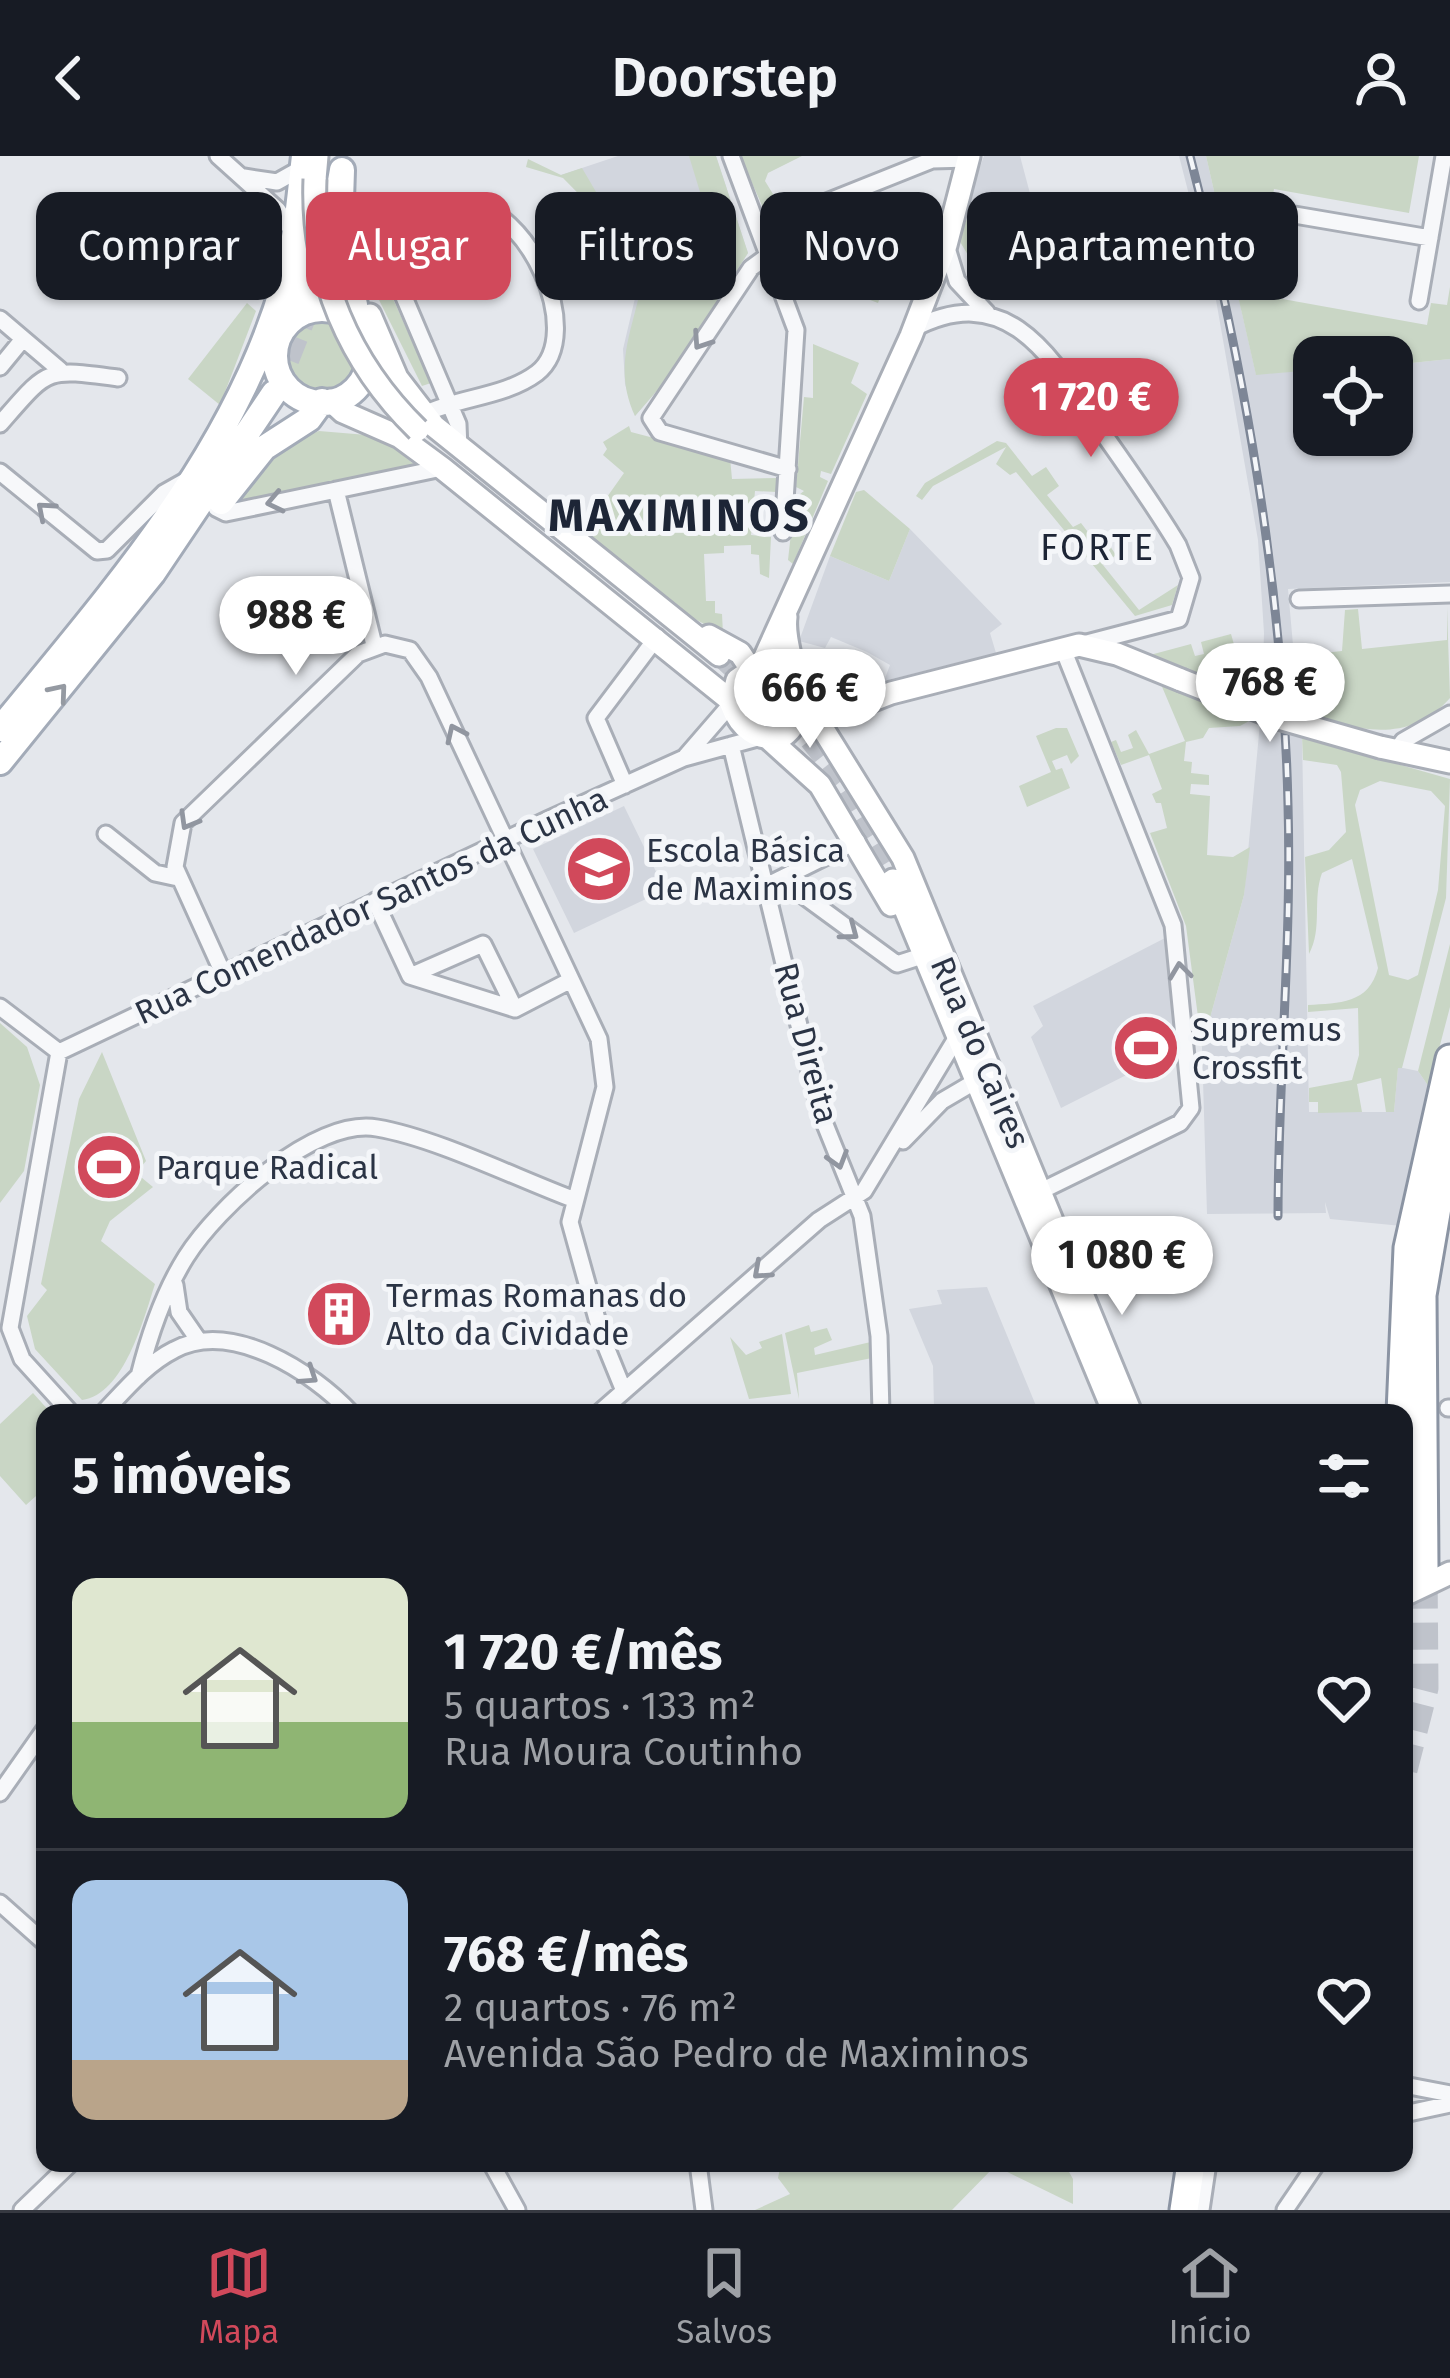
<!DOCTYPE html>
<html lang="pt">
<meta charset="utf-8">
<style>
body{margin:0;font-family:"Fira Sans",sans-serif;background:#20242c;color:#f1f3f6;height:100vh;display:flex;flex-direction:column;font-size:45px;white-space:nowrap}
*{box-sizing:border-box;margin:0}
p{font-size:39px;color:#9ea1a6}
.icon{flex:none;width:66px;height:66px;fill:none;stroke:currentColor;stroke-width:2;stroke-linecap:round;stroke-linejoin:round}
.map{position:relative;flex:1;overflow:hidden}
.sheet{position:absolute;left:36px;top:1248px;width:1377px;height:768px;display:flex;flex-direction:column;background:#171b24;border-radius:24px;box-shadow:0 3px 9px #0004}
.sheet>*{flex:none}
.banner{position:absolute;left:36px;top:36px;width:1380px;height:108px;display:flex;gap:24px}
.fabs{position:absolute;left:1293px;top:180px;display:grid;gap:24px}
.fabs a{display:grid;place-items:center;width:120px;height:120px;border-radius:24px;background:#171b24;box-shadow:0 3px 9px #0004;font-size:60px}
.price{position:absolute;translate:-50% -102px;padding:0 27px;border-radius:42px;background:#fff;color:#222;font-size:39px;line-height:78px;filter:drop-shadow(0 3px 6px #0008)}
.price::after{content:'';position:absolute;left:50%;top:72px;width:36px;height:27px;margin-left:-18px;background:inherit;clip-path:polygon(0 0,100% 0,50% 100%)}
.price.on{background:#d1495b;color:#fff}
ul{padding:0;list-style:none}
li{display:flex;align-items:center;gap:36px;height:300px;padding:0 36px}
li+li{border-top:3px solid #363941}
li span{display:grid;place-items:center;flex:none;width:336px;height:240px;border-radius:24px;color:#555}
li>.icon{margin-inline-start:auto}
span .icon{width:144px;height:144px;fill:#fffc;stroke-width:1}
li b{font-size:51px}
h2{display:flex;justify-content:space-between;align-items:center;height:144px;padding:0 36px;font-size:51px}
.chip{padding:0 42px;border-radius:24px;background:#171b24;box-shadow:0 3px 9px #0004;font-size:42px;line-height:108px}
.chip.on{background:#d1495b;color:#fff}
header{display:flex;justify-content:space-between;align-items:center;height:156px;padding:0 36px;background:#171b24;font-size:54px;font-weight:600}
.tabs{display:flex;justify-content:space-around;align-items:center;height:168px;border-top:3px solid #363941;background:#171b24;font-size:33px;color:#9ea1a6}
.tabs a{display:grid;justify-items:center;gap:6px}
.tabs .on{color:#d1495b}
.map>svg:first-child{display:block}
.built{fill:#d2d6de}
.green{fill:#c9d6c5;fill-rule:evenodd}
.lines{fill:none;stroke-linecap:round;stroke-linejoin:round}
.secondary-tunnel{stroke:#bfc3cb;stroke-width:21;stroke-dasharray:21 10;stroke-linecap:butt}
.primary-tunnel{stroke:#bfc3cb;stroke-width:24;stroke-dasharray:24 12;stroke-linecap:butt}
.highway-tunnel{stroke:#bfc3cb;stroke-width:27;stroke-dasharray:27 14;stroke-linecap:butt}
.street-casing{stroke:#a9aeb7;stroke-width:21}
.secondary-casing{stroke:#a9aeb7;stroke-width:27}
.primary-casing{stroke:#a3abb8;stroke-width:30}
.highway-casing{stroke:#8b94a3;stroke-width:33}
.street{stroke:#f7f8fa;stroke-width:15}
.secondary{stroke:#fff;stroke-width:21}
.primary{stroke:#fff;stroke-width:24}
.highway{stroke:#fff;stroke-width:27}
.rail-casing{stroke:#7d8696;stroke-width:9}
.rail{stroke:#f4f6f9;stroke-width:4.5;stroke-dasharray:14;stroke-linecap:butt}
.secondary-bridge-casing{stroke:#a9aeb7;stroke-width:27;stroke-linecap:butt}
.secondary-bridge{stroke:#fff;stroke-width:21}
.oneway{stroke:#9196a0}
.oneway2{stroke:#959aa2}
.labels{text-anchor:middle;stroke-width:10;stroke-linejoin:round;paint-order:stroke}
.poi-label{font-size:33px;fill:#2b3445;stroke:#f4f6f9;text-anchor:start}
.street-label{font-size:33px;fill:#2b3445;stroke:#f4f6f9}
.neighbourhood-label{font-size:36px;letter-spacing:3px;fill:#1d2536;stroke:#f4f6f9}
.district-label{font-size:45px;font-weight:bold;letter-spacing:3px;fill:#1d2536;stroke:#f4f6f9}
</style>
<header><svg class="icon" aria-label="back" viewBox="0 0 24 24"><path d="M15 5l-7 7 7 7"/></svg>Doorstep<svg class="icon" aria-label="person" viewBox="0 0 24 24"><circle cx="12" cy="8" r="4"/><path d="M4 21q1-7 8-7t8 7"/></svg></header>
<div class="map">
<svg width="1450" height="2054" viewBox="0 0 1450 2054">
<rect width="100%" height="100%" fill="#e4e7ec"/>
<path class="built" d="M 618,0 L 716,0 L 748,97 L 667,223 L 635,260 L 625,228 L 623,193 L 644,104 L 561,19 Z
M 984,0 L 1020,0 L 1032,45 L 1005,39 L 978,46 L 962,61 Z
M 1179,0 L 1206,0 L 1256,218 L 1314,214 L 1314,279 L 1392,279 L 1392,209 L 1450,203 L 1450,426 L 1288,433 L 1299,556 L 1262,544 L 1264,477 L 1258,384 L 1216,144 Z
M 910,373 L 1002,468 L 990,477 L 996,497 L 884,525 L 890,509 L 867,496 L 831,481 L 825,492 L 799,485 L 830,400 L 889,425 Z
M 1260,567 L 1302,581 L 1309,956 L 1394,956 L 1398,911 L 1418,915 L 1429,931 L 1402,1070 L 1330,1063 L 1325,1046 L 1326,1057 L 1207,1058 L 1202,891 L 1244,739 Z
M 624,650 L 665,734 L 574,777 L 533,693 Z
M 1167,781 L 1178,893 L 1061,952 L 1031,881 L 1043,870 L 1033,850 Z
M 987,1131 L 1039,1257 L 927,1257 L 934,1253 L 933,1210 L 909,1153 L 942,1148 L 937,1134 Z"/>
<path class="green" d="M 689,0 L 716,0 L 748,97 L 667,223 L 635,260 C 608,202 642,161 644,104 L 563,22 L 526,11 L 528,3 L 561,19 L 582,12 L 602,46 L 610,44 L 614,53 L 631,46 L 661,139 L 725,118 Z
M 740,0 L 802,0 L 768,17 L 765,25 L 784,56 L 764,54 Z
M 1206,0 L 1419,0 L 1409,57 L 1274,33 L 1255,138 L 1427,169 L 1431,147 L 1447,149 L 1450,131 L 1450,203 L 1392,209 L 1392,201 L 1314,201 L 1314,214 L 1256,219 Z
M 1005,39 L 1023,46 L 1043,41 L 1100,79 L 1060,105 L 1047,88 L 984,126 L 959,84 L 971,52 Z
M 857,69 L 855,100 L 846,98 L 843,109 L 853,111 L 851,121 L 888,118 L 878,147 L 844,134 L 841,126 L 829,130 L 812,88 Z
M 362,74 L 431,227 L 422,230 L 371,128 Z
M 247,147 L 256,155 L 220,249 L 188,223 Z
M 320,164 L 333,164 L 360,213 C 341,239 311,245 286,223 L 281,206 L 296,174 Z
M 813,188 L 859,207 L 851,227 L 867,238 L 831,318 L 821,315 L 820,321 L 828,325 L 793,408 L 788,404 L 795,342 L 804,335 L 796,331 L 804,241 L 813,242 Z
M 629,270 L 631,276 L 730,302 L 732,323 L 779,322 L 777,336 L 755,335 L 751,379 L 771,381 L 769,422 L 760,418 L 759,399 L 751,398 L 751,389 L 724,390 L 724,397 L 704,398 L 706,445 L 715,445 L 715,457 L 722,458 L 723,478 L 691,461 L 583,375 L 624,317 L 603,299 L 607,293 L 603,286 Z
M 319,275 L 379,280 L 415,309 L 232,353 C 256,315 277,291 319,275 Z
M 997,285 L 1006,287 L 1032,320 L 1046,311 L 1059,330 L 1047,339 L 1073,371 L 1081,367 L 1091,380 L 1099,374 L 1116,399 L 1103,409 L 1139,454 L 1178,429 L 1172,449 L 1135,460 L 1016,316 L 1010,319 L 996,308 L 1006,291 L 933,330 L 922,344 L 916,340 L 925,327 Z
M 864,334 L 910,373 L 889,425 L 830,400 L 856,336 Z
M 1447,451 L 1450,542 C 1407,591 1353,573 1299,556 L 1295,500 L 1342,495 L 1345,454 L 1358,453 L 1362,493 L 1447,484 Z
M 1231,478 L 1237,499 L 1257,496 L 1253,541 L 1150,499 L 1191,488 L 1195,500 L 1204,498 L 1201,486 Z
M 1160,526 L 1251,564 L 1240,570 L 1209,572 L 1203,582 L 1186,586 L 1184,605 L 1192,606 L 1191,617 L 1209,619 L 1209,629 L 1191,628 L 1190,638 L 1210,640 L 1207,699 L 1233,701 L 1250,691 L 1244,739 L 1202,891 L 1186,770 L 1150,677 L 1167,672 L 1161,647 L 1156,647 L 1152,638 L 1162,633 L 1149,599 L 1121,609 L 1111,586 L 1116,584 L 1121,596 L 1133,592 L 1128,579 L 1136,574 L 1149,598 L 1185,585 Z
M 1056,572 L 1067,572 L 1079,600 L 1071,608 L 1067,599 L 1052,605 L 1056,614 L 1062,612 L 1070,632 L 1027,651 L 1019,630 L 1051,616 L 1036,580 Z
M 1302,581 L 1450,623 L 1446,742 L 1402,912 L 1398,912 L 1394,956 L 1386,956 L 1381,922 L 1357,928 L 1362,956 L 1318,957 L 1318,946 L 1309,946 L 1309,932 L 1352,924 L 1359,899 L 1358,852 L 1308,856 L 1308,849 C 1339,847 1369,848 1378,812 L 1352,703 L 1322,717 C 1312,744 1323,772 1309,798 L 1305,701 L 1329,694 L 1346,676 L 1341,616 L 1337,609 L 1303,604 ZM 1380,625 L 1431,635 L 1445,650 L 1438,734 L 1418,819 L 1408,824 L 1389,819 L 1355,649 L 1360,634 Z
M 1450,788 L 1450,851 L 1429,931 L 1418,915 Z
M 0,867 L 27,891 L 40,929 L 24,1015 L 0,1047 Z
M 102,896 L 146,1005 L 136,1017 L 153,1031 L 110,1065 L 101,1085 L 155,1128 C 144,1162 124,1239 82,1244 L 35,1193 L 27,1160 L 47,1134 L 41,1128 L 79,943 Z
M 809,1169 L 811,1176 L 827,1172 L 832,1184 L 814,1192 L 815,1199 L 875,1185 L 877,1201 L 797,1217 L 799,1243 L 785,1177 Z
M 782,1178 L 791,1238 L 749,1243 L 730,1181 L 746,1199 L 762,1192 L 759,1186 Z
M 33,1237 L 51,1257 L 45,1257 L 45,1332 L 26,1349 L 0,1320 L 0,1268 Z
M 781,2007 L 1064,2007 L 1073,2023 L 1073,2048 L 995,2010 L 952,2054 L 755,2054 L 790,2038 L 778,2022 Z"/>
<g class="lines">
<path class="secondary-tunnel" d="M 719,499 L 810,584 L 858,645
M 840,638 L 893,724"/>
<path class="primary-tunnel" d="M 274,237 L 312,141"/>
<path class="highway-tunnel" d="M 1404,1614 L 1425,1532 L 1424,1411"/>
<g class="street-casing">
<path id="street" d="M 218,0 L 278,54 L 293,77
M 731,0 L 796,174 L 783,376
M 244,21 L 277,26 L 302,12
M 347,50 L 368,59 L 381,87 L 458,268 L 459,293
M 1283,57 L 1430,82
M 759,73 L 932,4 L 969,3
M 381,87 C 405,73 438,52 466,50 C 526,46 587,178 537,217 C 505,241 459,241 424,258
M 947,92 L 957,125 L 987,157
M 769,99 L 751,112 L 651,262 L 660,276 L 788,313
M 1419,145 L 1444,0
M 0,163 L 60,214
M 913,173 C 1009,122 1053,204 1100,273 C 1127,311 1154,349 1178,389 L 1191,422 L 1179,463 L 1083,488
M 0,211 L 23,183
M 0,268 C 49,212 44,212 118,222
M 0,316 L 97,395 L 107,394 L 164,337 L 187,324
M 336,334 L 374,489
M 216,352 L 226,357 L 442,312
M 1299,443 L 1450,438
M 731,589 L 820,956 L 862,1060 L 879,1180 L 881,1257
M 1396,595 L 1403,585 L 1450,558
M 686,600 L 731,548
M 625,629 L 596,562 L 657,481
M 106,678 L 155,717 L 178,722
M 796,716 L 800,737 L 897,808 L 922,800
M 768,729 L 857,685
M 375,745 L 410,820 L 515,853 L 571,824
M 223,817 L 175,711 L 183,667 L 358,498 L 385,488 L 410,494 L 429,521 L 599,883 L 605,931 L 570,1066 L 602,1181 L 624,1235
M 410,820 L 483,788 L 515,853
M 0,851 L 59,896
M 59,896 L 547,664 L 684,602 L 761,581
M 59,896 L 10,1172 L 22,1203 L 71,1257
M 903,985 L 942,945 L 976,925
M 1039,1036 L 1180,967 L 1191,952 L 1173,769 L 1063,493
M 175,1129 L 179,1156 L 199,1185
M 139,1220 C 149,1180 164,1136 186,1101 C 217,1052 314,961 377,972 C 436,982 516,1022 575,1044
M 1448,1252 L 1450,1252
M 103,1257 C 124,1235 146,1208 174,1194 C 231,1163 313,1216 351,1257
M 599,1257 L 819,1064 L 864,1035 L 957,881
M 0,1637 L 45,1573
M 0,1747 L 45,1787
M 1404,1929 L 1450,1938
M 1404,1958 L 1450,1948
M 491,2007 L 517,2054
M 698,2007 L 704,2054
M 22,2054 L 71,2007
M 1201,2054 L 1208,2007
M 1285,2054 L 1317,2007"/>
</g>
<g class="secondary-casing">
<path id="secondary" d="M 315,23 L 317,0
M 370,159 L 397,222 L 434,270 L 719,499
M 330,244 L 343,256 L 400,281 L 442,312 L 730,544
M 786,461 C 781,497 818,556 783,580 C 757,586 740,572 731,548 L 737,524 C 759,507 780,516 796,537
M 709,480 L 740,497 L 752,515
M 759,514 L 911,180 L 946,89 L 969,0
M 801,552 L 845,555 L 891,537 L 1079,489 L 1117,498 L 1181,524
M 800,555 L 823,573 L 903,702 L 1131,1257
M 769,583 L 820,629 L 891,749
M 1380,591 L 1450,606
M 893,724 L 1114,1257
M 1404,1439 L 1450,1417"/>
</g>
<g class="primary-casing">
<path id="primary" d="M 342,14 L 340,75 L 355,149 L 318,146 L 284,159 L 307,38 L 321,39 L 304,141 L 320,140 Z
M275 200a47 47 0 1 1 94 0a47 47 0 1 1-94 0Z
M 221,346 L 264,292 L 309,263 L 322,245
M 0,573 C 111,437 235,299 284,127 C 296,85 299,43 304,0
M 0,606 L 153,417 L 274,237"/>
</g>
<g class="highway-casing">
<path id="highway" d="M 1401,1257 L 1408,1092 L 1450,903
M 1404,1374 L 1405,1417
M 1424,1411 L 1422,1139 L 1450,975
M 1184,2054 L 1191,2007"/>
</g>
<use href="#street" class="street"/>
<use href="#secondary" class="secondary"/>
<use href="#primary" class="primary"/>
<use href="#highway" class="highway"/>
<g class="rail-casing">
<path id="rail" d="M 1190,0 C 1245,212 1283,429 1288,649 C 1292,786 1278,923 1278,1060"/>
</g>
<use href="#rail" class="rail"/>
<g class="secondary-bridge-casing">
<path id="secondary-bridge" d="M 315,23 C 311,119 349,207 418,274
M 1181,524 L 1275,561 L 1380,591"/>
</g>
<use href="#secondary-bridge" class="secondary-bridge"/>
</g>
<defs><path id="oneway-chevron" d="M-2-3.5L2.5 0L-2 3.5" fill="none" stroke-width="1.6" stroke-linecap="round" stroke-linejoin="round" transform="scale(3)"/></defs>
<g class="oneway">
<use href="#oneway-chevron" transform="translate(701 185) rotate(124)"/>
<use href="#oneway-chevron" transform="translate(275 346) rotate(168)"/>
<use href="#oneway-chevron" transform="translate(45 354) rotate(-139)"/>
<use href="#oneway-chevron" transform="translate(455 577) rotate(-115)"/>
<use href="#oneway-chevron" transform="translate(188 665) rotate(120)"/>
<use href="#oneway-chevron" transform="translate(850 776) rotate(37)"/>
<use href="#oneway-chevron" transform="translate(1180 815) rotate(-97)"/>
<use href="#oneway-chevron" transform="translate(838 1004) rotate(73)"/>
<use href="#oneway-chevron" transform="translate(761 1115) rotate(138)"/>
<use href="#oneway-chevron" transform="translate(309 1220) rotate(34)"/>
</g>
<use class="oneway2" href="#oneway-chevron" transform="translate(59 536) rotate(-50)"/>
<defs>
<g id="school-disc" transform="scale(3.45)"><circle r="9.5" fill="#d1495b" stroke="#f4f6f9"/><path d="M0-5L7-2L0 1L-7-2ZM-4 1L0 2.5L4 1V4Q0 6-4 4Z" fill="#fff"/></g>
<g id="stadium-disc" transform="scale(3.45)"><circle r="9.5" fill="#d1495b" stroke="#f4f6f9"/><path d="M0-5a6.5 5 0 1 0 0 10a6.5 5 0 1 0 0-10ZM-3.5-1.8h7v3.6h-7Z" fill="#fff"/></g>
<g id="building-disc" transform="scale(3.45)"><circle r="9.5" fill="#d1495b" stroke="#f4f6f9"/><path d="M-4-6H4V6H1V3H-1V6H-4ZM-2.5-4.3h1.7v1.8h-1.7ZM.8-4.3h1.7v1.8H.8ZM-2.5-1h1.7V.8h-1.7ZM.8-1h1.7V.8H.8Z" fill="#fff"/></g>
</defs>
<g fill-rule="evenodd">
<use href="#school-disc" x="599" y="713"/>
<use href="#stadium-disc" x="1146" y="892"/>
<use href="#stadium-disc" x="109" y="1011"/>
<use href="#building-disc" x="339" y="1158"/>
</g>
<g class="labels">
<g class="poi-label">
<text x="646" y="706">Escola Básica<tspan x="646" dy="38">de Maximinos</tspan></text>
<text x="1192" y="885">Supremus<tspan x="1192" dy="38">Crossfit</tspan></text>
<text x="156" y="1023">Parque Radical</text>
<text x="386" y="1151">Termas Romanas do<tspan x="386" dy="38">Alto da Cividade</tspan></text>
</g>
<g class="street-label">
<text transform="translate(371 749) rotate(-25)" y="12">Rua Comendador Santos da Cunha</text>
<text transform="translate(807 887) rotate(75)" y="12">Rua Direita</text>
<text transform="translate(981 896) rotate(67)" y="12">Rua do Caires</text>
</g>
<g class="neighbourhood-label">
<text x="1098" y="404">FORTE</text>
</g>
<g class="district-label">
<text x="680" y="375">MAXIMINOS</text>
</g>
</g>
</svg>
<div class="fabs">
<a><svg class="icon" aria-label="locate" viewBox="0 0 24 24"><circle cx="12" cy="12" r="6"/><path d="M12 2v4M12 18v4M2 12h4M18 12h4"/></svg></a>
</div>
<b class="price on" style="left:1091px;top:304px">1 720 €</b>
<b class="price" style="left:296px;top:522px">988 €</b>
<b class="price" style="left:1270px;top:589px">768 €</b>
<b class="price" style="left:810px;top:595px">666 €</b>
<b class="price" style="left:1122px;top:1162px">1 080 €</b>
<div class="banner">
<a class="chip">Comprar</a>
<a class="chip on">Alugar</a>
<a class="chip">Filtros</a>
<a class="chip">Novo</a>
<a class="chip">Apartamento</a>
</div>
<section class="sheet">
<h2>5 imóveis<svg class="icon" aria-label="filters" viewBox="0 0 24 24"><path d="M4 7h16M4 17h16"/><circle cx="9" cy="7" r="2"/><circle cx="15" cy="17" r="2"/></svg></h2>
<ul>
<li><span style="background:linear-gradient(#dfe7d0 60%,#8fb573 0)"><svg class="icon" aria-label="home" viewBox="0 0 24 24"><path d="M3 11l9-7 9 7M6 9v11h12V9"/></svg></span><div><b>1 720 €/mês</b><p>5 quartos · 133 m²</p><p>Rua Moura Coutinho</p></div><svg class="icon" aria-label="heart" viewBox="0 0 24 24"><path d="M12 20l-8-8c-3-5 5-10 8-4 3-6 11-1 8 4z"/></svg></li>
<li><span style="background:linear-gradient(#a9c7e8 75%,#b9a48a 0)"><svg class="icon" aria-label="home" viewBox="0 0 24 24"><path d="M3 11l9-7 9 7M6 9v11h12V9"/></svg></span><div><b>768 €/mês</b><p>2 quartos · 76 m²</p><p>Avenida São Pedro de Maximinos</p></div><svg class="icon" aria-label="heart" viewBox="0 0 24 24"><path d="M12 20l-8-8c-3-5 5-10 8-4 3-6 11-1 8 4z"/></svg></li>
</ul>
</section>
</div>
<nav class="tabs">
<a class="on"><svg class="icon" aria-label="map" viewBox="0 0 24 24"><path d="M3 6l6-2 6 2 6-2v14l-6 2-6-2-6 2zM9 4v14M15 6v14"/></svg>Mapa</a>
<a><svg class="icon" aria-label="saved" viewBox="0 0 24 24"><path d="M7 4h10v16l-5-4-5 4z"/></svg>Salvos</a>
<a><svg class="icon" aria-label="home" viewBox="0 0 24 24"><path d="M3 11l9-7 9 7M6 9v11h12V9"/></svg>Início</a>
</nav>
